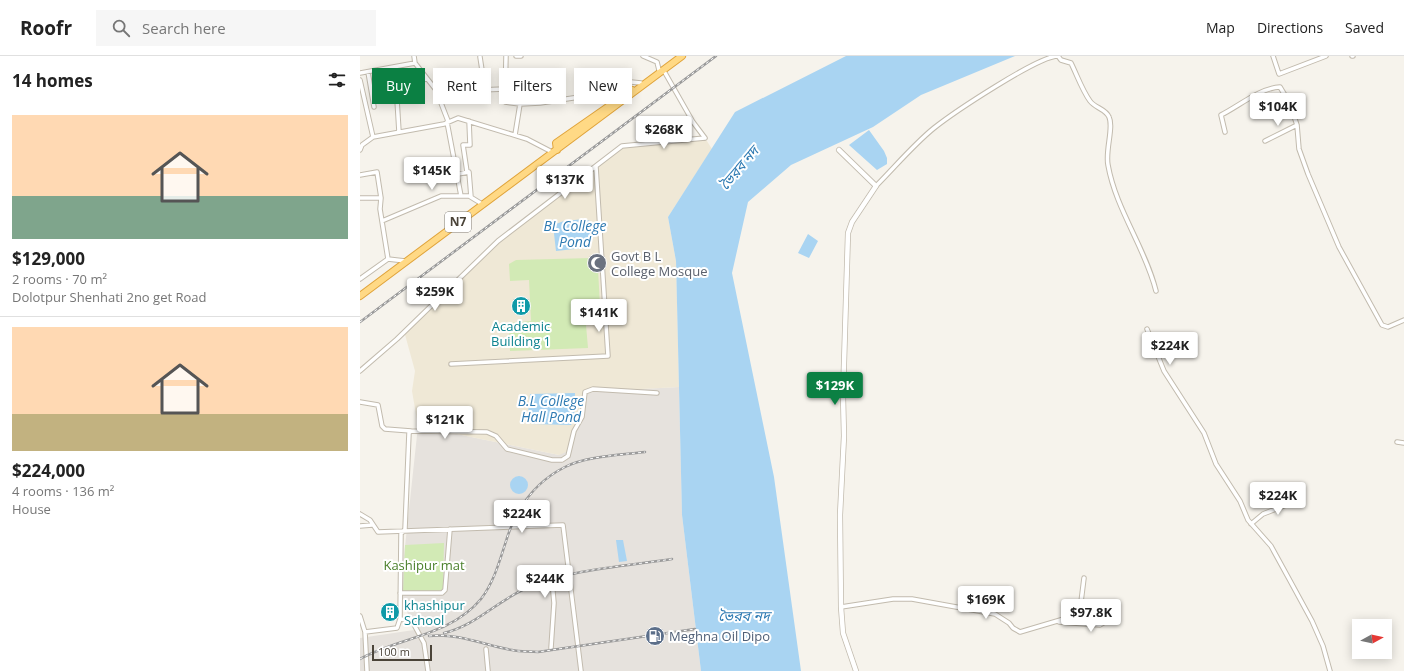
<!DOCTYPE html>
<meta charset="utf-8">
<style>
body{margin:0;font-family:"Open Sans","Noto Sans Bengali",sans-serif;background:#f6f6f6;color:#222;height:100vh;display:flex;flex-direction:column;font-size:15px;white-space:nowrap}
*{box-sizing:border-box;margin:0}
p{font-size:13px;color:#767676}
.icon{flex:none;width:22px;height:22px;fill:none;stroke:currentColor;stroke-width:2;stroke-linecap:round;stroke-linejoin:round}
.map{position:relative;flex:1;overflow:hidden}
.panel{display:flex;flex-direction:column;background:#fff;width:360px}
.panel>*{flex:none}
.hud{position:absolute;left:12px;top:12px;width:380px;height:36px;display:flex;gap:8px}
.needle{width:26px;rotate:82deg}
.controls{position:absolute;left:992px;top:563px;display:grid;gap:8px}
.controls a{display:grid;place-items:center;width:40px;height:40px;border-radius:0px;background:#fff;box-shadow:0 2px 10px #0003;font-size:20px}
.scale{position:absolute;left:12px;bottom:10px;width:60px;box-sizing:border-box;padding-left:4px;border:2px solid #4b4439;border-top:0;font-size:11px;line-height:14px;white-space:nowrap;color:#4b4439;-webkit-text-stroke:3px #fff;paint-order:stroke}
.price{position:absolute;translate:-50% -34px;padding:0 9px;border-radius:4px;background:#fff;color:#222;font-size:13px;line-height:26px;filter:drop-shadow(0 1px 2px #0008)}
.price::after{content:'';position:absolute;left:50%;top:24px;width:12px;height:9px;margin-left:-6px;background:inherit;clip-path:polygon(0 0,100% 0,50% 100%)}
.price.active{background:#0b8043;color:#fff}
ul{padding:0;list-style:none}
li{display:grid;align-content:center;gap:8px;height:212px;padding:0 12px}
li+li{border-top:1px solid #e0e0e0}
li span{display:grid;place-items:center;height:124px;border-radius:0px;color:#555}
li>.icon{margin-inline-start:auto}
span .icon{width:72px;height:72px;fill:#fffc;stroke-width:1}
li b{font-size:17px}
h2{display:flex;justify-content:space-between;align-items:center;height:48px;padding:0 12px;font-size:17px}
.pill{padding:0 14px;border-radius:0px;background:#fff;box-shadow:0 2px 10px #0003;font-size:14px;line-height:36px}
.pill.active{background:#0b8043;color:#fff}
header{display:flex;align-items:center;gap:24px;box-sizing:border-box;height:56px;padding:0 20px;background:#fff;border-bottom:1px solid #e0e0e0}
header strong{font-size:19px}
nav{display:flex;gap:22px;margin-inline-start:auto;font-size:14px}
.search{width:280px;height:36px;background:#f6f6f6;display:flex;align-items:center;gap:10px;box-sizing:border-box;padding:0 14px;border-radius:0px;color:#767676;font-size:15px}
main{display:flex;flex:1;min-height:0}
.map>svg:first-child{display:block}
.industrial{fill:#e6e2dd}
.education{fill:#efe8d6}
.green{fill:#d2eab5}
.water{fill:#a9d4f2}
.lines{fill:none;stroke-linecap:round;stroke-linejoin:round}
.minor-casing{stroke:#c2bbae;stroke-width:5.5}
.tertiary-casing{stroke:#c2bbae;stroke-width:6}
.trunk-casing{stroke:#e0a43c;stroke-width:8}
.minor{stroke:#fff;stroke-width:3.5}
.tertiary{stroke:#fff;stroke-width:4.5}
.trunk{stroke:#ffd985;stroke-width:6}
.rail-casing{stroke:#9a9a9a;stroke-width:2.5}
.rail{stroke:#fff;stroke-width:1;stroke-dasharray:3;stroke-linecap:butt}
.labels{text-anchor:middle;stroke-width:4;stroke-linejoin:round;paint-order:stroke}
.shield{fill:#fff;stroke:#817c74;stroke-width:1}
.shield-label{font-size:12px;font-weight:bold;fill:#4b4439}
.worship-label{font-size:13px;fill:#5b616d;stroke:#fff;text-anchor:start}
.culture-label{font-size:13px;fill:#0d838f;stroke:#fff}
.park-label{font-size:13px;fill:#4a7f2a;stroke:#fff}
.service-label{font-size:13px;fill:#4e5e75;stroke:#fff;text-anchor:start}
.water-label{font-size:14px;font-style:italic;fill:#2e7ab2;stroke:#fff}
</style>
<header>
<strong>Roofr</strong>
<div class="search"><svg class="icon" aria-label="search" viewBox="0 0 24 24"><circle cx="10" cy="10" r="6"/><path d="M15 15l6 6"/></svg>Search here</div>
<nav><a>Map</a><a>Directions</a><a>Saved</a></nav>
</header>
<main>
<section class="panel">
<h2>14 homes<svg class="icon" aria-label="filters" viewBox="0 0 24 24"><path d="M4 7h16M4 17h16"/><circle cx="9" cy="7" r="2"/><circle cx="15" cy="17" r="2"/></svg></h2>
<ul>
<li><span style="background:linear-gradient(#ffd9b3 65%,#7fa58c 0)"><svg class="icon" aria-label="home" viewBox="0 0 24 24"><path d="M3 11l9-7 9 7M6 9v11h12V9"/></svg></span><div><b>$129,000</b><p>2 rooms · 70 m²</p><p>Dolotpur Shenhati 2no get Road</p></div></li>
<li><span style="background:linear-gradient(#ffd9b3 70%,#c2b280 0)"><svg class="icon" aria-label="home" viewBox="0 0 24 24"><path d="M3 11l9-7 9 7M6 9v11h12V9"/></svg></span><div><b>$224,000</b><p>4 rooms · 136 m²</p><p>House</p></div></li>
</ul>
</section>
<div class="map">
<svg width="1044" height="615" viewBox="0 0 1044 615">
<rect width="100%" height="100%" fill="#f6f3ec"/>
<path class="industrial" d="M 319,331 L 322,459 L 341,615 L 0,615 L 0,582 L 54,574 L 40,537 L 58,370 L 199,399 L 225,336 Z"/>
<path class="education" d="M 345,82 L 352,93 L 308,161 L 316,205 L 319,331 L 225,336 L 222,361 L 214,375 L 211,394 L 199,399 L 58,370 L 52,335 L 55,315 L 44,275 L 138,185 L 262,90 Z"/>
<path class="green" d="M 231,202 L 232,213 L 238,213 L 241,268 L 226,269 L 228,292 L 150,295 L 149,267 L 171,265 L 169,224 L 150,225 L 149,208 L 156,204 Z
M 84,487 L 83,533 L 79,535 L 43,535 L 45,489 Z"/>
<path class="water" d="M 486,0 L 655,0 L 561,39 L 513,71 L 431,109 L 388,146 L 372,217 L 414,421 L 441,615 L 341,615 L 322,459 L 316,205 L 308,161 L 375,56 Z
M 509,74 L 524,95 L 527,102 L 527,108 L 517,114 L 489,89 Z
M 225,163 L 230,165 L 231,190 L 224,192 L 196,195 L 193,169 L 204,165 Z
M 448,178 L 458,185 L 449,202 L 438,197 Z
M 215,337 L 214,363 L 211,369 L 172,368 L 168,357 L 170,338 Z
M150 429a9 9 0 1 1 18 0a9 9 0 1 1-18 0Z
M 256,484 L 263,484 L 267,505 L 259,506 Z"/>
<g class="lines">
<g class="minor-casing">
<path id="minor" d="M 54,0 L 55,7 L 76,34 L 88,65
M 146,0 L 145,46 L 160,48 L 155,79
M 156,0 L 161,0
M 283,0 L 297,6 L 299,14 L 304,15 L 333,66 L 345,82
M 913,0 L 919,18 L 966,0
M 992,0 L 993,0
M 120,1 L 125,34
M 35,11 L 39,76
M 8,16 L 14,51
M 0,17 L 55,7
M 0,24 L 13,81
M 37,28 L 67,23
M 78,40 L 93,35 L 145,33
M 160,48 L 180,47 L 226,40 L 225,33 C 244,24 262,24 281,27
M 87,66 L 101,140
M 865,76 L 861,59 C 879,50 900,32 920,31 L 929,46 L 937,69 L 939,93 L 948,118 L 979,191 L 1022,269 L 1028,271 L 1044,264
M 905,85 L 937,69
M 0,94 L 2,89 L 13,81 L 84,68 L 98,62 L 167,83 L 192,96
M 107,116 L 103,89 L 110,89 L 109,65
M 98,118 L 109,116 L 111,141
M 0,119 L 17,116 L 21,142 L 20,153 L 28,203
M 516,130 C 535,111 553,89 574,72 C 593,57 678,0 698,0 L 701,4 L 711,7 C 717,19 722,34 730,45 C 735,52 746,53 749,61 C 754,71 745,95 748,109 C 756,154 785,191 796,235
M 0,142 L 21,142
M 22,165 L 81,140 L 109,140 L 122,148
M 0,223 L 28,203 L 45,205
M 787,273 L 804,315 L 844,377 L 856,408 L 880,445 L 888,464 L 911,490 L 928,521 L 952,565 L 963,590 L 970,615
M 91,308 L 248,300 L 236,111
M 0,315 L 37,283 L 138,185 L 262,90 L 345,82
M 0,346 L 18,349 L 22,370 L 25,373 L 51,375
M 1037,386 L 1044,387
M 0,458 L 10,464 L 18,476 L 203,469 L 221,615
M 891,468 L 903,458 L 939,444
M 0,470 L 12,469
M 40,537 L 82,537 L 85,534 L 90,473
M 481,551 L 533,543 L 552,543 L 635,558 L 649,567 L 653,572 L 660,576 L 714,560 L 721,546 L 724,522
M 0,560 L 5,576 L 7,615
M 699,566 L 740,569 L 745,566 L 751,557
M 5,576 L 37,572 L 40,563
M 191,592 L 194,547 L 192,525 L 210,522
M 126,593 L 128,615
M 68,615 L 64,587 L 52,565 L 40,563 L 41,478 L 45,473 L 49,377 L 51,375 L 127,376 L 136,380 L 147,393 L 192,404 L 202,404 L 208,400 L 214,375 L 222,361 L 225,336 L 233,333 L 297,337"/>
</g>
<g class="tertiary-casing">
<path id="tertiary" d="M 479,94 L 516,130 L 492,166 L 488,177 L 483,340 L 484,380 L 480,459 L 481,551 L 483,577 L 496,615"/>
</g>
<g class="trunk-casing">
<path id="trunk" d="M 197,94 L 196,87 L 272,34
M 0,240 L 322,0"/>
</g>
<use href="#minor" class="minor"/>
<use href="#tertiary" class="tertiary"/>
<use href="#trunk" class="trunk"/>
<g class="rail-casing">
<path id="rail" d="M 0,266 L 356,0
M 84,577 C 116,570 139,543 169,531 C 211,513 267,510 312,503
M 69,580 C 99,577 124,589 152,594 C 160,596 169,595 178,596 L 335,573
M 0,603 C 40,581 90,580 121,543 C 135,525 141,500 148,479 C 158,450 177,425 205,411 C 226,400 262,399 285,396"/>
</g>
<use href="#rail" class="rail"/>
</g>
<defs>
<g id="mosque-disc" transform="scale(1)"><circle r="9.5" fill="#6b7280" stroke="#fff"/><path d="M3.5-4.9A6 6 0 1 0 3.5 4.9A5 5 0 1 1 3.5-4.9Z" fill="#fff"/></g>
<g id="building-disc" transform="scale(1)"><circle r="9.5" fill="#0f9aa8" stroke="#fff"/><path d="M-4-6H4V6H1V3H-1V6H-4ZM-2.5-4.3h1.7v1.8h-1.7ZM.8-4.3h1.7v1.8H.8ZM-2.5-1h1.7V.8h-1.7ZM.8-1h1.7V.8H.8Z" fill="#fff"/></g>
<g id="fuel-disc" transform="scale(1)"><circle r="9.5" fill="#5c6f8a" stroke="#fff"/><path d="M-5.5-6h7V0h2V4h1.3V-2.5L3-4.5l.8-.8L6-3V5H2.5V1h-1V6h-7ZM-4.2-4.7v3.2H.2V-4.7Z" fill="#fff"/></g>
</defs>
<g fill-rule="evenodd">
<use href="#mosque-disc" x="237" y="207"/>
<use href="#building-disc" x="161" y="250"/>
<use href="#building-disc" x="30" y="556"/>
<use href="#fuel-disc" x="295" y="580"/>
</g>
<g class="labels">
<rect class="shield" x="85" y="156" width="26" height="20" rx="3"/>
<g class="shield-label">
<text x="98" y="170">N7</text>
</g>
<g class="worship-label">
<text x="251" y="205">Govt B L<tspan x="251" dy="15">College Mosque</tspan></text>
</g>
<g class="culture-label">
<text x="161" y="275">Academic<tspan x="161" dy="15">Building 1</tspan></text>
<text x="44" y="554" text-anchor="start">khashipur<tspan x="44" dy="15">School</tspan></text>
</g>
<g class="park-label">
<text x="64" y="514">Kashipur mat</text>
</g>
<g class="service-label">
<text x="309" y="585">Meghna Oil Dipo</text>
</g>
<g class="water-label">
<text transform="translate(379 112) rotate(-50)" y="5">ভৈরব নদ</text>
<text x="215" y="175">BL College<tspan x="215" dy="16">Pond</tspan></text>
<text x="191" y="350">B.L College<tspan x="191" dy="16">Hall Pond</tspan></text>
<text x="384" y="565">ভৈরব নদ</text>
</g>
</g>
</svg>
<div class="controls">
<a><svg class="needle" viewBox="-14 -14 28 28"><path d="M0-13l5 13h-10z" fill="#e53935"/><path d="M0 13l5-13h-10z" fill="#767676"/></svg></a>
</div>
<div class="scale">100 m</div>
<b class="price" style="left:918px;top:71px">$104K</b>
<b class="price" style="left:304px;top:94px">$268K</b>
<b class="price" style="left:72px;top:135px">$145K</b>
<b class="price" style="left:205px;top:144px">$137K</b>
<b class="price" style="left:75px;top:256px">$259K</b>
<b class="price" style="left:239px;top:277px">$141K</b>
<b class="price" style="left:810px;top:310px">$224K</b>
<b class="price active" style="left:475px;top:350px">$129K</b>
<b class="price" style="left:85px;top:384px">$121K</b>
<b class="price" style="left:918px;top:460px">$224K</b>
<b class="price" style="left:162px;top:478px">$224K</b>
<b class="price" style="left:185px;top:543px">$244K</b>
<b class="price" style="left:626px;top:564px">$169K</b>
<b class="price" style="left:731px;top:577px">$97.8K</b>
<div class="hud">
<a class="pill active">Buy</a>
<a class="pill">Rent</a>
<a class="pill">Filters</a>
<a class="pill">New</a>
</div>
</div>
</main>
